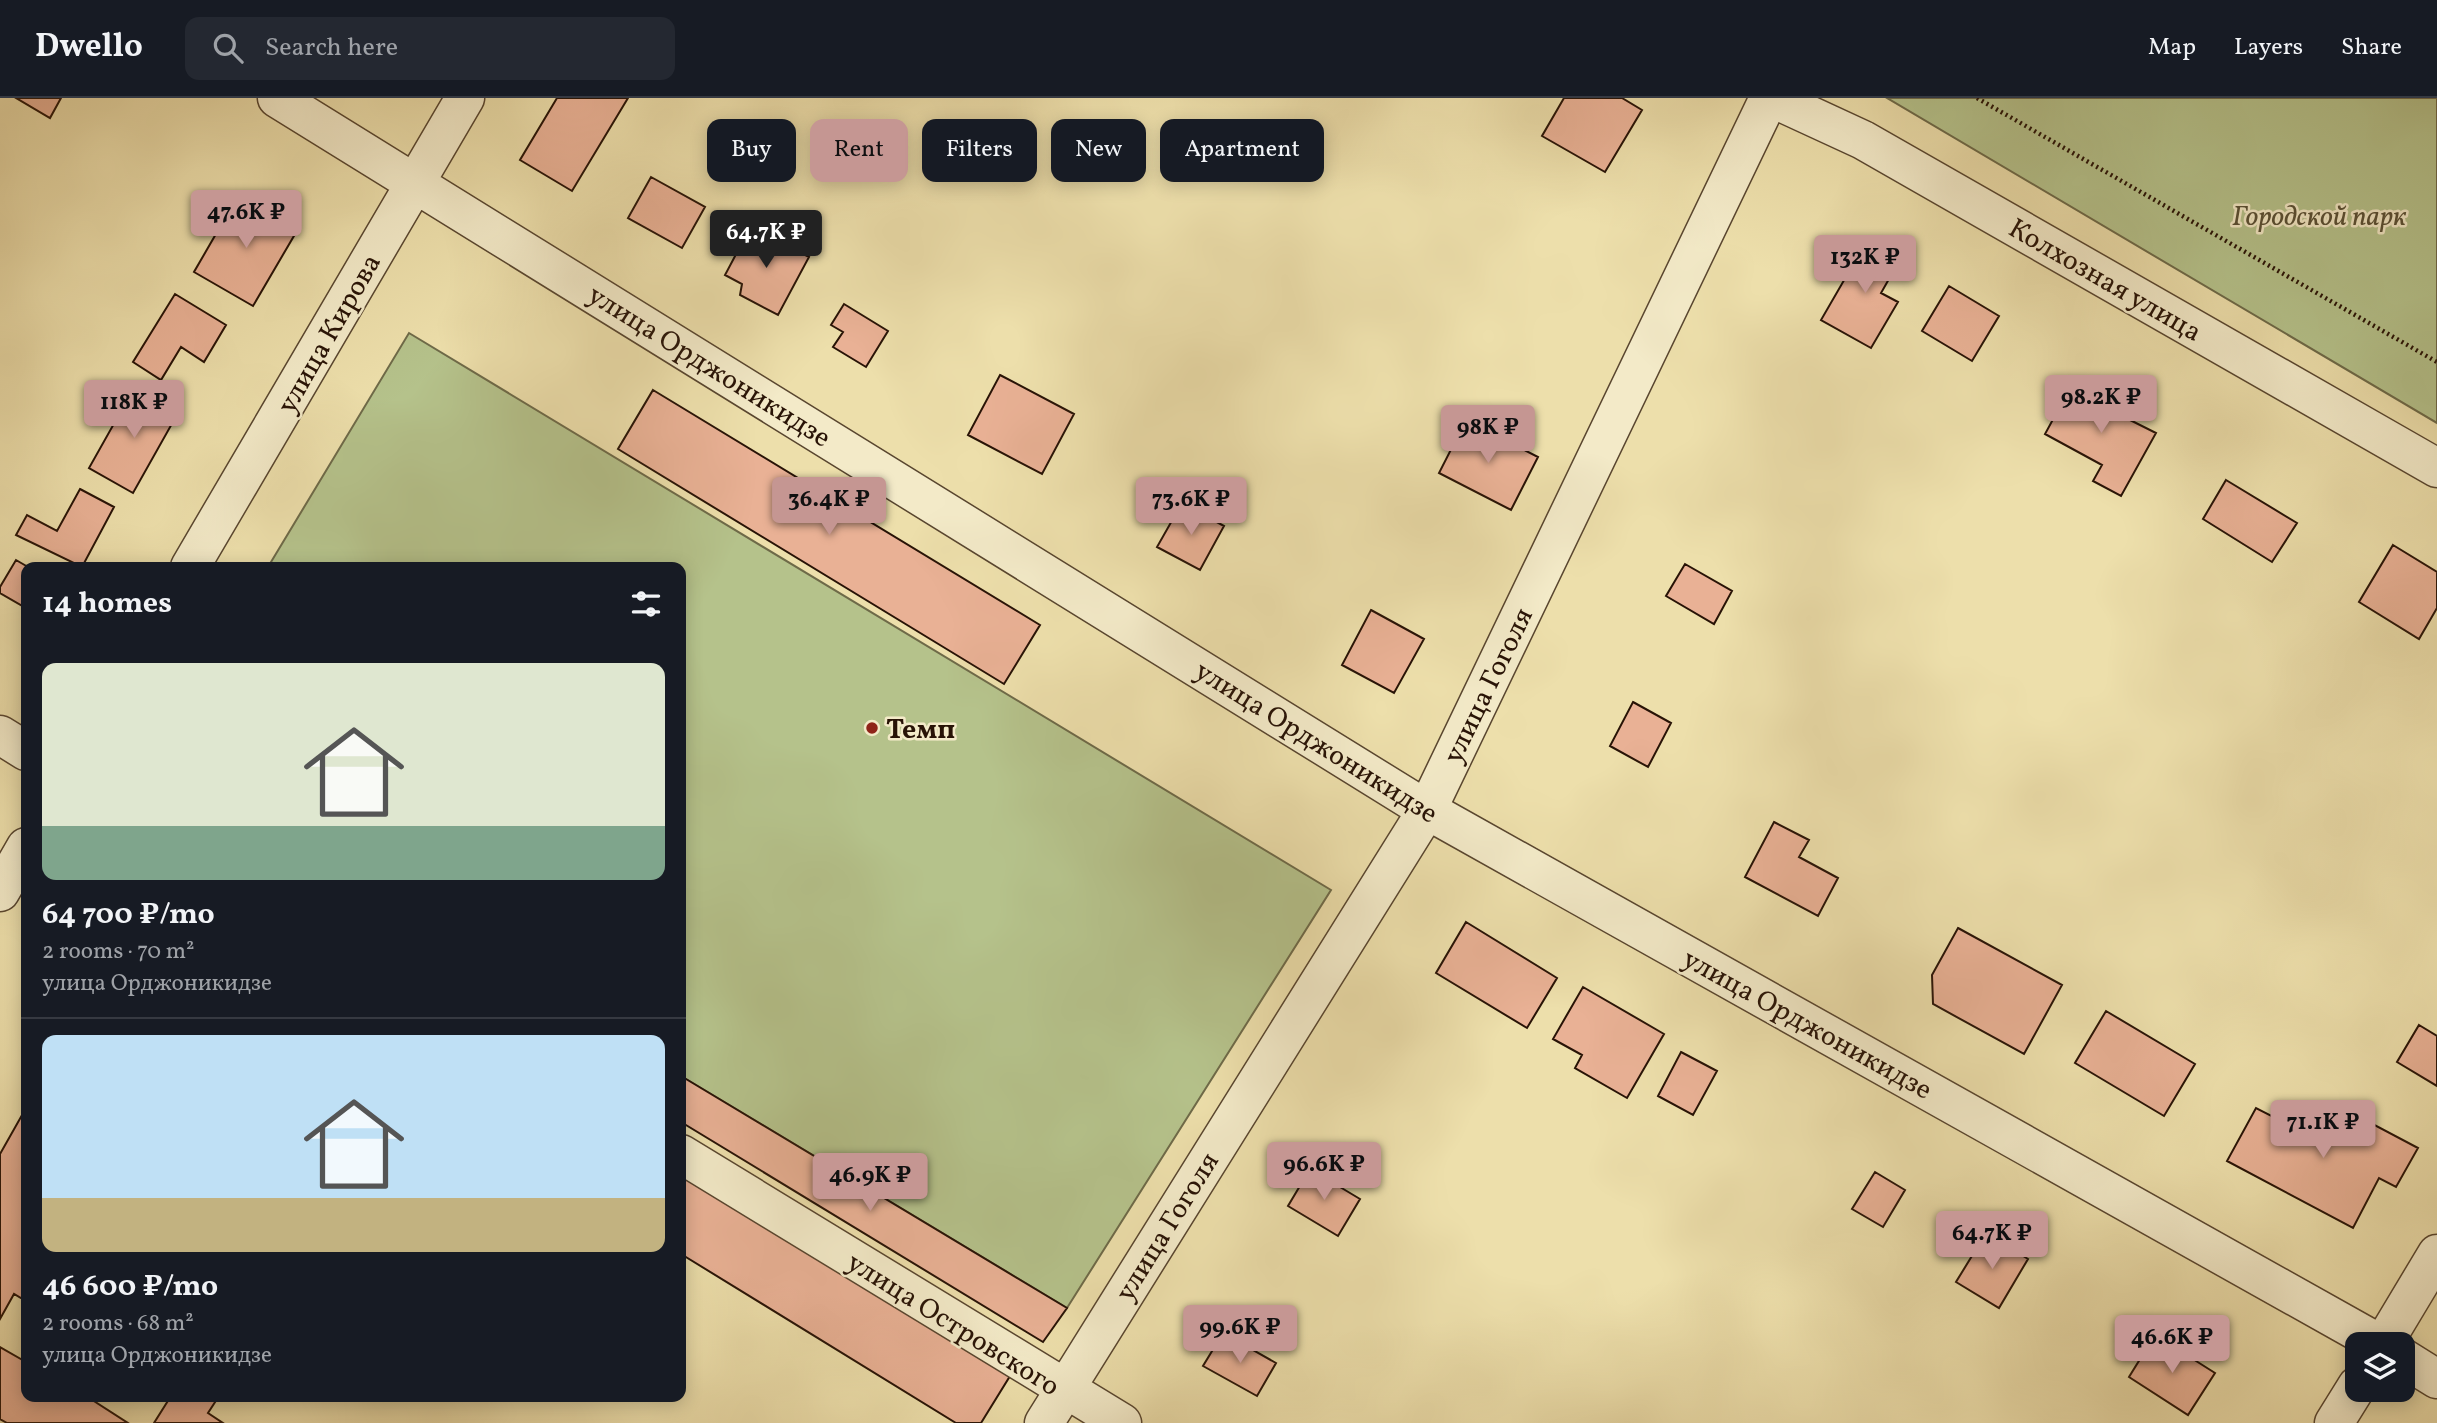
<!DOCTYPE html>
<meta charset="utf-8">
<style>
body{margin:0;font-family:Vollkorn,serif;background:#242831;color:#f1f3f6;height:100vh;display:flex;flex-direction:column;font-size:26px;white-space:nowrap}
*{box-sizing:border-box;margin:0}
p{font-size:23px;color:#9ea1a6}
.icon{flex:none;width:38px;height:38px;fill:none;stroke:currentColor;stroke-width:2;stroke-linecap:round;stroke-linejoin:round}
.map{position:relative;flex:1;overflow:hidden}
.sheet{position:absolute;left:21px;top:464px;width:665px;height:840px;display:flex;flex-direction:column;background:#171b24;border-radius:14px;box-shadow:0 4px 18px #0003}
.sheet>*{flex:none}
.guide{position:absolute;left:707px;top:21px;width:665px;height:63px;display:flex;gap:14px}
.buttons{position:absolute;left:2345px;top:1234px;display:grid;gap:14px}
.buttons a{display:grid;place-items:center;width:70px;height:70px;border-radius:14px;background:#171b24;box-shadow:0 4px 18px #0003;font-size:35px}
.price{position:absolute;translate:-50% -60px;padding:0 16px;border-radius:7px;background:#c59692;color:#111;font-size:23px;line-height:46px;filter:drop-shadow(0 2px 4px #0008)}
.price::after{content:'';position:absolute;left:50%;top:42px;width:21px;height:16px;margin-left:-10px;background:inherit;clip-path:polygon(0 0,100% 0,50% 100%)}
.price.selected{background:#222;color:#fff}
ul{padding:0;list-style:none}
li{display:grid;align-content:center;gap:14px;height:371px;padding:0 21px}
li+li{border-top:2px solid #363941}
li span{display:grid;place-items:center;height:217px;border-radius:14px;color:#555}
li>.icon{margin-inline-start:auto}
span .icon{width:126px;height:126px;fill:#fffc;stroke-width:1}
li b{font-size:30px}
h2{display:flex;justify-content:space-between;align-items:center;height:84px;padding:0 21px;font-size:30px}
.pill{padding:0 24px;border-radius:14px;background:#171b24;box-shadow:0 4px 18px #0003;font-size:24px;line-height:63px}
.pill.selected{background:#c59692;color:#111}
header{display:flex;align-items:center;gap:42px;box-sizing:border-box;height:98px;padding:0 35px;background:#171b24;border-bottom:2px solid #363941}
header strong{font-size:33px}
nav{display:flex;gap:38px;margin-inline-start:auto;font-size:24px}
.search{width:490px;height:63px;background:#242831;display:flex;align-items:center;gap:18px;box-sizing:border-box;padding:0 24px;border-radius:14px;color:#9ea1a6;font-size:26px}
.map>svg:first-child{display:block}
.green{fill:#b5c28b;stroke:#6e6a48;stroke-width:2}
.building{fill:#e9b195;stroke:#281306;stroke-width:2}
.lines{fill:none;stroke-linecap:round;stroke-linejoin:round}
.minor-casing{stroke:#59462f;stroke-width:41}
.path{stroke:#281306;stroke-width:4.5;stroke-dasharray:2 3.5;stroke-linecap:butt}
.minor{stroke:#f3eac8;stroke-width:38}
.poi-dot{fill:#8f2418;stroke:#f3eac8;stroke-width:2.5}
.labels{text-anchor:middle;stroke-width:5;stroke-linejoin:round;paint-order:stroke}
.park-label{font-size:28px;font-style:italic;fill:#595035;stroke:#f3eac8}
.street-label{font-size:28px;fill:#281306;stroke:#f3eac8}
.poi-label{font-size:28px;font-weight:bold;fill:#281306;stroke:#f3eac8;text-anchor:start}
</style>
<header>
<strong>Dwello</strong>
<div class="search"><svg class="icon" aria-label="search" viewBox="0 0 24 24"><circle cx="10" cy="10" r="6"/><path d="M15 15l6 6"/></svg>Search here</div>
<nav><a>Map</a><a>Layers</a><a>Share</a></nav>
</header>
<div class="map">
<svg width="2437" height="1325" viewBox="0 0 2437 1325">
<rect width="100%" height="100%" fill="#eddfab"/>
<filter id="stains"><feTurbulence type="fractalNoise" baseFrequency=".00286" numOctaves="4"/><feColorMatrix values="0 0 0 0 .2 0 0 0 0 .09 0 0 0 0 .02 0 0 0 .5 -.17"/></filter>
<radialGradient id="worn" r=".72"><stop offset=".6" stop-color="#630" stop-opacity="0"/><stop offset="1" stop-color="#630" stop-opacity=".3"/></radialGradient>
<path class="green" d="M 1887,0 L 2437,0 L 2437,325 Z
M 409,235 L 1331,792 L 1067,1210 L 681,978 L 681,469 L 268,469 Z"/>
<path class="building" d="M 16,0 L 61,0 L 50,20 Z
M 557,0 L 628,0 L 572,93 L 520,62 Z
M 1564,0 L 1622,0 L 1642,12 L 1605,74 L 1542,38 Z
M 651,79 L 705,109 L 682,150 L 628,120 Z
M 239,96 L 298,131 L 253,208 L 194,174 Z
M 751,128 L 809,159 L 778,217 L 740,197 L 742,186 L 725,177 Z
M 1869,139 L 1902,158 L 1881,195 L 1898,204 L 1871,250 L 1821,222 Z
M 1949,188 L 1999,218 L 1972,263 L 1922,233 Z
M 175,196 L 226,227 L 204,264 L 181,249 L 161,282 L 133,264 Z
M 844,206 L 888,233 L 866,269 L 833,249 L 843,234 L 831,227 Z
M 1000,277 L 1074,316 L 1042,376 L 968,337 Z
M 2075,281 L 2134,314 L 2130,322 L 2156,335 L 2121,398 L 2093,383 L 2102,367 L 2045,336 Z
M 134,290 L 178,315 L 133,395 L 89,370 Z
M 653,292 L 1040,527 L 1004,586 L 618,351 Z
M 1466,322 L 1538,359 L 1511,412 L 1439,375 Z
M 2226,382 L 2297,425 L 2272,464 L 2203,421 Z
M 80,391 L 114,409 L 82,469 L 16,437 L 27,417 L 57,433 Z
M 1182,405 L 1224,428 L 1200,472 L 1157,449 Z
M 2393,447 L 2437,474 L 2437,510 L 2419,541 L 2359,504 Z
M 16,462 L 28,469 L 26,510 L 0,495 L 0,489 Z
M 1685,466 L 1732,493 L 1714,526 L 1666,498 Z
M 1371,512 L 1424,541 L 1394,595 L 1342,567 Z
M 1633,604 L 1671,625 L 1648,669 L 1610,648 Z
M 1774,724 L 1809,742 L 1799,759 L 1838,780 L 1818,818 L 1745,779 Z
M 1466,824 L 1557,880 L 1527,930 L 1436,875 Z
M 1958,830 L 2062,887 L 2024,956 L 1933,906 L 1932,877 Z
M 1583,889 L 1664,936 L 1627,1000 L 1575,970 L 1582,957 L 1553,941 Z
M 2106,913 L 2195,966 L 2164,1018 L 2075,965 Z
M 2419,927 L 2437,938 L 2437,988 L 2397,964 Z
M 1681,954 L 1717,973 L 1693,1017 L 1658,998 Z
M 681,978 L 1067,1210 L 1043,1244 L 681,1024 Z
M 2304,1008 L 2344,1029 L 2352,1015 L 2418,1050 L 2396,1089 L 2379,1080 L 2353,1130 L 2227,1063 L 2256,1010 L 2293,1029 Z
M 26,1010 L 26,1203 L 14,1196 L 0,1221 L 0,1056 Z
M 1310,1071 L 1360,1101 L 1338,1138 L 1288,1108 Z
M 1875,1074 L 1905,1092 L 1883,1129 L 1852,1111 Z
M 681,1075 L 1010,1278 L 981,1325 L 956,1325 L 681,1156 Z
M 1986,1135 L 2028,1161 L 1999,1210 L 1956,1184 Z
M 1223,1235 L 1276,1265 L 1257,1298 L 1203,1268 Z
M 2155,1237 L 2215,1275 L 2188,1317 L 2129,1279 Z
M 0,1249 L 26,1264 L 26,1298 L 86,1298 L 128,1325 L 7,1325 L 0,1321 Z
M 171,1298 L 219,1298 L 208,1315 L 223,1325 L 154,1325 Z"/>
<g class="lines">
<g class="minor-casing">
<path id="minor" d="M 277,0 L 1427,712 L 2380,1246
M 1772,0 L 1863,42 L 2437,370
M 190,469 L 465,0
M 0,637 L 26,653
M 0,794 L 26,749
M 681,1056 L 1122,1325
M 2383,1246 L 2437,1156
M 2403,1260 L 2437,1281
M 1044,1325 L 1427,712 L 1769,0
M 2334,1325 L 2357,1288"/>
</g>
<path class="path" d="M 1977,0 L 2437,264"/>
<use href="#minor" class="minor"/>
</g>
<circle class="poi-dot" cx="872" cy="630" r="7"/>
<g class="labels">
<g class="park-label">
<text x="2319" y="127">Городской парк</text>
</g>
<g class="street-label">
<text transform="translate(2106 181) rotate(30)" y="10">Колхозная улица</text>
<text transform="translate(328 235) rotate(-60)" y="10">улица Кирова</text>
<text transform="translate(710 267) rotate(32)" y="10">улица Орджоникидзе</text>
<text transform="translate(1487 587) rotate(-64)" y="10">улица Гоголя</text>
<text transform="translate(1317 643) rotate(32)" y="10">улица Орджоникидзе</text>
<text transform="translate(1808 925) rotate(29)" y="10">улица Орджоникидзе</text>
<text transform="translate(1166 1128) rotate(-58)" y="10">улица Гоголя</text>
<text transform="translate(954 1225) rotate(32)" y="10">улица Островского</text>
</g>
<g class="poi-label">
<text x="886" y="640">Темп</text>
</g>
</g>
<rect width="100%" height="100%" filter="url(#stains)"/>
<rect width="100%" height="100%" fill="url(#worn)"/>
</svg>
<div class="buttons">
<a><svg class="icon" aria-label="layers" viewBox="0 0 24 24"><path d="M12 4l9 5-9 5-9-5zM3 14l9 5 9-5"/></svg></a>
</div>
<b class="price" style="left:246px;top:152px">47.6K ₽</b>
<b class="price selected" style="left:766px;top:172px">64.7K ₽</b>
<b class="price" style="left:1865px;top:197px">132K ₽</b>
<b class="price" style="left:2101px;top:337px">98.2K ₽</b>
<b class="price" style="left:134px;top:342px">118K ₽</b>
<b class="price" style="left:1488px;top:367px">98K ₽</b>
<b class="price" style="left:829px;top:439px">36.4K ₽</b>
<b class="price" style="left:1191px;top:439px">73.6K ₽</b>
<b class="price" style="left:2323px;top:1062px">71.1K ₽</b>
<b class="price" style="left:1324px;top:1104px">96.6K ₽</b>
<b class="price" style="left:870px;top:1115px">46.9K ₽</b>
<b class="price" style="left:1992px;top:1173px">64.7K ₽</b>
<b class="price" style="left:1240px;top:1267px">99.6K ₽</b>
<b class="price" style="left:2172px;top:1277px">46.6K ₽</b>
<div class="guide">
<a class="pill">Buy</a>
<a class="pill selected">Rent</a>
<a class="pill">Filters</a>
<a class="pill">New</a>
<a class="pill">Apartment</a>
</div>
<section class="sheet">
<h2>14 homes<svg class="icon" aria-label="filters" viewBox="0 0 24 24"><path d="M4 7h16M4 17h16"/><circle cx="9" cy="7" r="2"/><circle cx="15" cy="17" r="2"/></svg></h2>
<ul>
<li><span style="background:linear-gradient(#dfe7d0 75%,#7fa58c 0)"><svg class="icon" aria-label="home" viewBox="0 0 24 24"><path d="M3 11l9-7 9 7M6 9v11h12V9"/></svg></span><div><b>64 700 ₽/mo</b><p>2 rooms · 70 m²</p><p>улица Орджоникидзе</p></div></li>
<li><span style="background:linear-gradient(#bfe0f5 75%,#c2b280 0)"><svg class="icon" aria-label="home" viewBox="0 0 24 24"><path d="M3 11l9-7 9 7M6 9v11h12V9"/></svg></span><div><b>46 600 ₽/mo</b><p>2 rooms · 68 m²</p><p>улица Орджоникидзе</p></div></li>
</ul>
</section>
</div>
